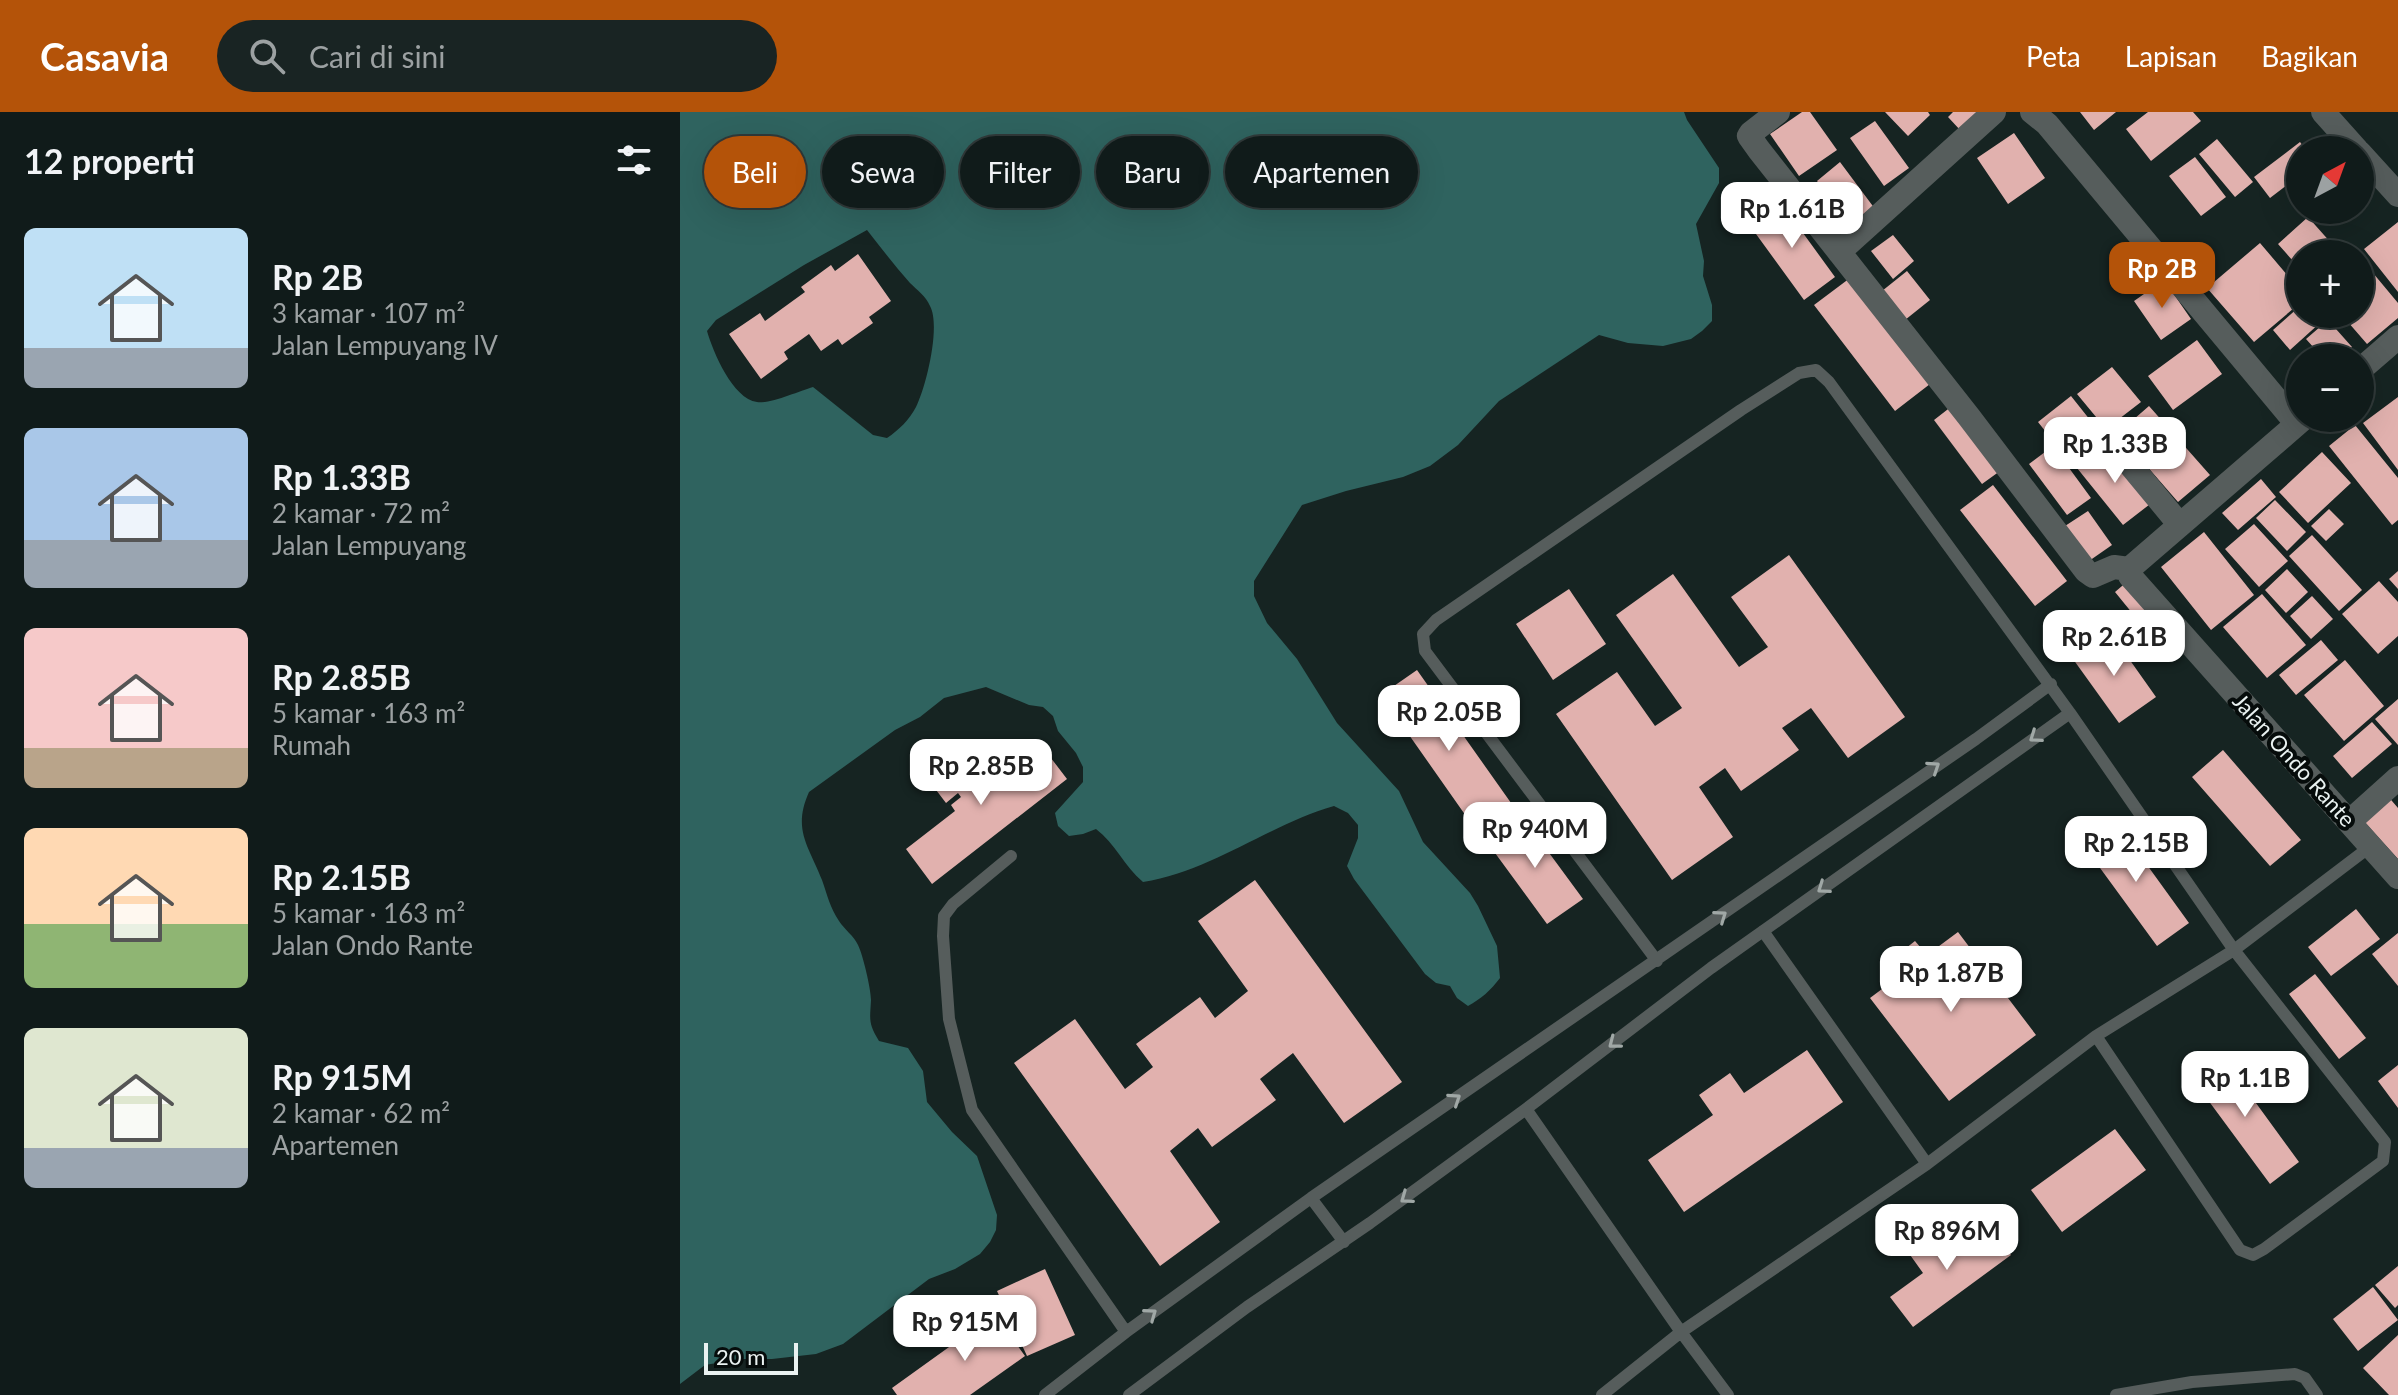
<!DOCTYPE html>
<html lang="id">
<meta charset="utf-8">
<style>
body{margin:0;font-family:Lato,sans-serif;background:#192423;color:#f1f3f6;height:100vh;display:flex;flex-direction:column;font-size:30px;white-space:nowrap}
*{box-sizing:border-box;margin:0}
p{font-size:26px;color:#9ca1a2}
.icon{flex:none;width:44px;height:44px;fill:none;stroke:currentColor;stroke-width:2;stroke-linecap:round;stroke-linejoin:round}
.map{position:relative;flex:1;overflow:hidden}
.details{display:flex;flex-direction:column;background:#101b1a;width:680px}
.details>*{flex:none}
.guide{position:absolute;left:24px;top:24px;width:760px;height:72px;display:flex;gap:16px}
.needle{width:52px;rotate:41deg}
.buttons{position:absolute;left:1606px;top:24px;display:grid;gap:16px}
.buttons a{display:grid;place-items:center;width:88px;height:88px;border-radius:50%;background:#101b1a;box-shadow:0 8px 32px #0002,0 0 0 2px #303939;font-size:40px}
.scale{position:absolute;left:24px;bottom:20px;width:94px;box-sizing:border-box;padding-left:8px;border:4px solid #eaf2f1;border-top:0;font-size:22px;line-height:28px;white-space:nowrap;color:#eaf2f1;-webkit-text-stroke:6px #060c0b;paint-order:stroke}
.price{position:absolute;translate:-50% -68px;padding:0 18px;border-radius:16px;background:#fff;color:#222;font-size:26px;line-height:52px;filter:drop-shadow(0 2px 4px #0008)}
.price::after{content:'';position:absolute;left:50%;top:48px;width:24px;height:18px;margin-left:-12px;background:inherit;clip-path:polygon(0 0,100% 0,50% 100%)}
.price.selected{background:#b45309;color:#fff}
ul{padding:0;list-style:none}
li{display:flex;align-items:center;gap:24px;height:200px;padding:0 24px}
li span{display:grid;place-items:center;flex:none;width:224px;height:160px;border-radius:12px;color:#555}
li>.icon{margin-inline-start:auto}
span .icon{width:96px;height:96px;fill:#fffc;stroke-width:1}
li b{font-size:34px}
h2{display:flex;justify-content:space-between;align-items:center;height:96px;padding:0 24px;font-size:34px}
.tag{padding:0 28px;border-radius:36px;background:#101b1a;box-shadow:0 8px 32px #0002,0 0 0 2px #303939;font-size:28px;line-height:72px}
.tag.selected{background:#b45309;color:#fff}
header{display:flex;align-items:center;gap:48px;box-sizing:border-box;height:112px;padding:0 40px;background:#b45309;color:#fff}
header strong{font-size:38px}
nav{display:flex;gap:44px;margin-inline-start:auto;font-size:28px}
.search{width:560px;height:72px;background:#192423;display:flex;align-items:center;gap:20px;box-sizing:border-box;padding:0 28px;border-radius:44px;color:#9ca1a2;font-size:30px}
main{display:flex;flex:1;min-height:0}
.map>svg:first-child{display:block}
.forest{fill:#2f635f;fill-rule:evenodd}
.building{fill:#e1b1ae}
.lines{fill:none;stroke-linecap:round;stroke-linejoin:round}
.lane{stroke:#565d5c;stroke-width:12}
.street{stroke:#565d5c;stroke-width:24}
.oneway{stroke:#a0a8a6}
.labels{text-anchor:middle;stroke-width:8;stroke-linejoin:round;paint-order:stroke}
.street-label{font-size:22px;fill:#eaf2f1;stroke:#060c0b}
</style>
<header>
<strong>Casavia</strong>
<div class="search"><svg class="icon" aria-label="search" viewBox="0 0 24 24"><circle cx="10" cy="10" r="6"/><path d="M15 15l6 6"/></svg>Cari di sini</div>
<nav><a>Peta</a><a>Lapisan</a><a>Bagikan</a></nav>
</header>
<main>
<section class="details">
<h2>12 properti<svg class="icon" aria-label="filters" viewBox="0 0 24 24"><path d="M4 7h16M4 17h16"/><circle cx="9" cy="7" r="2"/><circle cx="15" cy="17" r="2"/></svg></h2>
<ul>
<li><span style="background:linear-gradient(#bfe0f5 75%,#9aa5b1 0)"><svg class="icon" aria-label="home" viewBox="0 0 24 24"><path d="M3 11l9-7 9 7M6 9v11h12V9"/></svg></span><div><b>Rp 2B</b><p>3 kamar · 107 m²</p><p>Jalan Lempuyang IV</p></div></li>
<li><span style="background:linear-gradient(#a9c7e8 70%,#9aa5b1 0)"><svg class="icon" aria-label="home" viewBox="0 0 24 24"><path d="M3 11l9-7 9 7M6 9v11h12V9"/></svg></span><div><b>Rp 1.33B</b><p>2 kamar · 72 m²</p><p>Jalan Lempuyang</p></div></li>
<li><span style="background:linear-gradient(#f6c9c9 75%,#b9a48a 0)"><svg class="icon" aria-label="home" viewBox="0 0 24 24"><path d="M3 11l9-7 9 7M6 9v11h12V9"/></svg></span><div><b>Rp 2.85B</b><p>5 kamar · 163 m²</p><p>Rumah</p></div></li>
<li><span style="background:linear-gradient(#ffd9b3 60%,#8fb573 0)"><svg class="icon" aria-label="home" viewBox="0 0 24 24"><path d="M3 11l9-7 9 7M6 9v11h12V9"/></svg></span><div><b>Rp 2.15B</b><p>5 kamar · 163 m²</p><p>Jalan Ondo Rante</p></div></li>
<li><span style="background:linear-gradient(#dfe7d0 75%,#9aa5b1 0)"><svg class="icon" aria-label="home" viewBox="0 0 24 24"><path d="M3 11l9-7 9 7M6 9v11h12V9"/></svg></span><div><b>Rp 915M</b><p>2 kamar · 62 m²</p><p>Apartemen</p></div></li>
</ul>
</section>
<div class="map">
<svg width="1718" height="1283" viewBox="0 0 1718 1283">
<rect width="100%" height="100%" fill="#162422"/>
<path class="forest" d="M 0,0 L 1004,0 L 1007,8 L 1039,56 L 1039,71 L 1016,112 L 1024,149 L 1023,164 L 1032,193 L 1032,209 L 1022,219 L 1011,227 L 983,234 L 948,231 L 919,223 L 819,289 L 778,333 L 750,354 L 723,365 L 666,379 L 622,393 L 574,469 L 574,484 L 587,511 L 617,547 L 657,611 L 719,679 L 743,730 L 790,781 L 798,794 L 817,834 L 820,866 C 811,878 801,887 788,894 L 777,886 L 770,874 L 756,871 L 745,862 L 674,767 L 667,754 L 678,726 L 678,713 L 668,701 L 654,694 C 588,713 532,759 463,770 C 444,754 435,731 416,717 L 403,722 L 389,724 L 378,714 L 375,701 L 403,670 L 403,655 L 396,641 L 378,619 L 373,604 L 363,595 L 349,593 L 306,575 L 264,586 L 240,605 L 215,618 L 129,680 C 112,718 129,734 142,768 C 147,782 150,796 159,809 C 164,817 174,824 178,833 C 183,843 191,877 191,888 C 190,908 188,911 199,929 L 228,936 L 243,959 L 247,990 L 272,1020 L 297,1044 L 317,1103 L 316,1118 L 310,1130 L 300,1142 L 275,1157 L 249,1167 L 163,1232 L 136,1242 L 92,1247 L 60,1247 L 25,1253 L 0,1272 ZM 187,118 C 201,136 215,154 230,171 C 237,178 246,184 250,194 C 261,214 246,275 236,295 C 229,308 219,318 207,326 L 193,323 L 133,275 C 119,279 91,292 77,290 C 53,287 33,240 27,219 L 36,208 L 124,153 Z"/>
<path class="building" d="M 1122,0 L 1130,0 L 1157,38 L 1119,64 L 1090,22 Z
M 1205,0 L 1248,0 L 1250,3 L 1228,24 Z
M 1273,0 L 1302,0 L 1281,19 L 1268,5 Z
M 1400,0 L 1436,0 L 1414,18 Z
M 1468,0 L 1513,0 L 1521,9 L 1471,49 L 1446,17 Z
M 1195,9 L 1229,56 L 1204,74 L 1170,26 Z
M 1334,21 L 1365,66 L 1328,92 L 1297,46 Z
M 1537,27 L 1573,70 L 1555,85 L 1519,42 Z
M 1620,30 L 1626,38 L 1620,38 L 1620,63 L 1590,86 L 1574,65 Z
M 1515,45 L 1546,85 L 1521,104 L 1489,64 Z
M 1160,50 L 1198,101 L 1174,118 L 1137,69 Z
M 1099,88 L 1155,165 L 1124,188 L 1068,111 Z
M 1628,105 L 1652,132 L 1641,142 L 1620,142 L 1620,157 L 1598,132 Z
M 1718,110 L 1718,180 L 1684,137 Z
M 1213,123 L 1234,149 L 1213,167 L 1191,139 Z
M 1453,130 L 1478,163 L 1455,181 L 1430,147 Z
M 1580,131 L 1620,178 L 1620,191 L 1574,230 L 1527,176 Z
M 178,142 L 211,189 L 189,205 L 193,211 L 162,233 L 158,227 L 141,239 L 129,222 L 104,240 L 108,247 L 81,267 L 49,222 L 80,201 L 85,209 L 125,180 L 121,175 L 151,153 L 155,159 Z
M 1227,159 L 1250,188 L 1225,208 L 1202,179 Z
M 1693,161 L 1718,191 L 1718,206 L 1687,232 L 1661,202 L 1680,202 L 1680,172 Z
M 1170,166 L 1250,272 L 1215,299 L 1134,193 Z
M 1484,168 L 1511,207 L 1481,228 L 1454,189 Z
M 1620,194 L 1620,202 L 1634,202 L 1641,210 L 1610,238 L 1593,218 Z
M 1648,208 L 1672,235 L 1660,246 L 1643,246 L 1626,227 Z
M 1517,228 L 1542,262 L 1493,298 L 1468,264 Z
M 1432,255 L 1461,290 L 1426,317 L 1397,282 Z
M 1391,284 L 1422,323 L 1389,349 L 1358,310 Z
M 1718,285 L 1718,358 L 1683,311 Z
M 1272,294 L 1320,359 L 1302,372 L 1254,308 Z
M 1469,294 L 1530,363 L 1498,390 L 1438,321 Z
M 1675,313 L 1718,366 L 1718,408 L 1712,413 L 1649,334 Z
M 1427,332 L 1474,389 L 1443,413 L 1397,356 Z
M 1373,334 L 1411,386 L 1387,403 L 1349,352 Z
M 1642,340 L 1671,371 L 1628,411 L 1599,380 Z
M 1581,367 L 1596,385 L 1558,418 L 1542,401 Z
M 1313,373 L 1387,469 L 1355,494 L 1280,398 Z
M 1595,388 L 1626,420 L 1607,439 L 1576,406 Z
M 1649,397 L 1664,412 L 1646,429 L 1631,414 Z
M 1408,399 L 1432,433 L 1409,449 L 1385,414 Z
M 1574,412 L 1608,449 L 1579,475 L 1545,437 Z
M 1524,420 L 1574,483 L 1531,518 L 1481,455 Z
M 1632,423 L 1682,478 L 1659,499 L 1609,444 Z
M 1109,443 L 1225,605 L 1168,646 L 1131,596 L 1102,616 L 1119,638 L 1061,679 L 1045,656 L 1019,675 L 1053,725 L 992,768 L 876,602 L 937,560 L 975,614 L 1002,596 L 936,503 L 993,462 L 1059,555 L 1088,535 L 1051,485 Z
M 1607,457 L 1628,480 L 1606,501 L 1585,478 Z
M 1718,459 L 1718,477 L 1709,467 Z
M 1449,468 L 1471,494 L 1457,507 L 1435,480 Z
M 1699,469 L 1718,490 L 1718,524 L 1698,542 L 1662,502 Z
M 889,477 L 926,532 L 873,568 L 836,512 Z
M 1582,482 L 1626,533 L 1587,566 L 1543,515 Z
M 1632,484 L 1653,507 L 1631,527 L 1610,504 Z
M 1430,520 L 1476,585 L 1439,611 L 1393,547 Z
M 1641,528 L 1658,548 L 1616,583 L 1599,563 Z
M 1665,548 L 1704,594 L 1664,629 L 1624,583 Z
M 737,558 L 836,698 L 800,724 L 701,583 Z
M 1718,587 L 1718,633 L 1695,607 Z
M 1692,610 L 1712,632 L 1672,666 L 1653,644 Z
M 361,633 L 387,667 L 252,772 L 226,737 L 275,699 L 271,693 L 281,685 L 278,681 L 266,691 L 250,670 L 292,637 L 308,658 L 294,669 L 296,673 L 307,665 L 311,671 Z
M 1543,638 L 1621,728 L 1590,754 L 1512,665 Z
M 1706,682 L 1718,696 L 1718,747 L 1680,705 Z
M 842,704 L 903,787 L 867,812 L 807,730 Z
M 1436,710 L 1509,811 L 1477,834 L 1404,734 Z
M 575,768 L 722,970 L 664,1011 L 613,941 L 580,967 L 596,988 L 532,1035 L 518,1016 L 490,1039 L 540,1110 L 480,1154 L 334,951 L 395,907 L 445,977 L 473,955 L 456,932 L 520,885 L 535,906 L 568,879 L 518,809 Z
M 1676,797 L 1700,827 L 1651,864 L 1628,835 Z
M 1278,820 L 1356,923 L 1269,989 L 1190,886 L 1222,862 L 1211,848 L 1235,829 L 1247,843 Z
M 1718,821 L 1718,874 L 1692,842 Z
M 1635,862 L 1686,926 L 1659,947 L 1609,882 Z
M 1127,938 L 1163,990 L 1004,1100 L 968,1048 L 1033,1003 L 1019,983 L 1050,961 L 1064,981 Z
M 1541,943 L 1619,1050 L 1590,1072 L 1511,965 Z
M 1718,953 L 1718,996 L 1698,969 Z
M 1435,1017 L 1466,1058 L 1382,1120 L 1351,1078 Z
M 1309,1113 L 1331,1143 L 1233,1215 L 1210,1185 L 1243,1161 L 1228,1140 L 1259,1117 L 1275,1138 Z
M 1718,1154 L 1718,1193 L 1715,1196 L 1695,1173 Z
M 365,1157 L 395,1223 L 347,1244 L 317,1179 Z
M 1693,1175 L 1718,1208 L 1678,1239 L 1653,1207 Z
M 315,1202 L 345,1244 L 290,1283 L 217,1283 L 212,1276 Z
M 1718,1223 L 1718,1283 L 1709,1283 L 1683,1256 Z"/>
<g class="lines">
<path class="lane" d="M 1390,601 L 1554,838 L 1416,924
M 331,744 L 273,792 L 264,804 L 263,824 L 269,907 L 292,998 L 446,1220
M 1083,819 L 1247,1052
M 846,997 L 1001,1220 L 922,1283
M 631,1086 L 664,1130
M 365,1283 L 446,1220 L 631,1086 L 1296,627 L 1371,572
M 449,1283 L 567,1195 L 690,1111 L 846,997 L 1031,856 L 1390,601 L 1149,270 L 1136,258 L 1119,261 L 1061,298 L 756,508 L 743,522 L 745,539 L 977,849
M 1048,1283 L 1001,1220 L 1247,1052 L 1416,924 L 1560,1138 L 1573,1143 L 1584,1137 L 1703,1049 L 1705,1030 L 1554,838 L 1691,734
M 1436,1283 L 1512,1270 L 1615,1262 L 1625,1266 L 1637,1283"/>
<path class="street" d="M 1098,0 L 1071,21 L 1069,24 L 1079,38 L 1289,305 L 1406,459 L 1413,464 L 1434,455 L 1449,457
M 1352,0 L 1367,12 L 1617,312
M 1643,0 L 1677,38
M 1680,41 L 1718,83
M 1159,140 L 1314,0
M 1680,258 L 1718,225
M 1423,320 L 1500,413
M 1449,457 L 1450,464 L 1718,765
M 1449,457 L 1624,306
M 1669,710 L 1718,666"/>
</g>
<defs><path id="oneway-chevron" d="M-2-3.5L2.5 0L-2 3.5" fill="none" stroke-width="1.6" stroke-linecap="round" stroke-linejoin="round" transform="scale(2)"/></defs>
<g class="oneway">
<use href="#oneway-chevron" transform="translate(1355 625) rotate(145)"/>
<use href="#oneway-chevron" transform="translate(1254 655) rotate(-34)"/>
<use href="#oneway-chevron" transform="translate(1143 776) rotate(145)"/>
<use href="#oneway-chevron" transform="translate(1041 804) rotate(-35)"/>
<use href="#oneway-chevron" transform="translate(934 931) rotate(142)"/>
<use href="#oneway-chevron" transform="translate(775 987) rotate(-34)"/>
<use href="#oneway-chevron" transform="translate(726 1086) rotate(144)"/>
<use href="#oneway-chevron" transform="translate(471 1202) rotate(-36)"/>
</g>
<g class="labels">
<g class="street-label">
<text transform="translate(1614 648) rotate(48)" y="8">Jalan Ondo Rante</text>
</g>
</g>
</svg>
<div class="buttons">
<a><svg class="needle" viewBox="-14 -14 28 28"><path d="M0-13l5 13h-10z" fill="#e53935"/><path d="M0 13l5-13h-10z" fill="#9ca1a2"/></svg></a>
<a>+</a>
<a>−</a>
</div>
<div class="scale">20 m</div>
<b class="price" style="left:1112px;top:138px">Rp 1.61B</b>
<b class="price selected" style="left:1482px;top:198px">Rp 2B</b>
<b class="price" style="left:1435px;top:373px">Rp 1.33B</b>
<b class="price" style="left:1434px;top:566px">Rp 2.61B</b>
<b class="price" style="left:769px;top:641px">Rp 2.05B</b>
<b class="price" style="left:301px;top:695px">Rp 2.85B</b>
<b class="price" style="left:855px;top:758px">Rp 940M</b>
<b class="price" style="left:1456px;top:772px">Rp 2.15B</b>
<b class="price" style="left:1271px;top:902px">Rp 1.87B</b>
<b class="price" style="left:1565px;top:1007px">Rp 1.1B</b>
<b class="price" style="left:1267px;top:1160px">Rp 896M</b>
<b class="price" style="left:285px;top:1251px">Rp 915M</b>
<div class="guide">
<a class="tag selected">Beli</a>
<a class="tag">Sewa</a>
<a class="tag">Filter</a>
<a class="tag">Baru</a>
<a class="tag">Apartemen</a>
</div>
</div>
</main>
